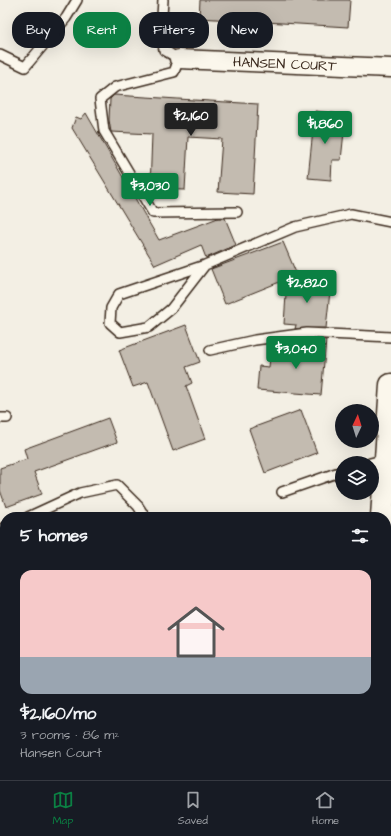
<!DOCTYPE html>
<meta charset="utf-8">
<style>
body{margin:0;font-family:"Architects Daughter",sans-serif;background:#242831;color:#f1f3f6;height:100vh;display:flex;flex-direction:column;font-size:15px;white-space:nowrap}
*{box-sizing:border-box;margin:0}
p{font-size:13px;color:#9ea1a6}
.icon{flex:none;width:22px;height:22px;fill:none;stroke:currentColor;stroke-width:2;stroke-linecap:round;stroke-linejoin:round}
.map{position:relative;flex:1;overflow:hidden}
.panel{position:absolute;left:0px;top:512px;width:391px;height:268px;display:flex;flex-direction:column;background:#171b24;border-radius:16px 16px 0 0;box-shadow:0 4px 16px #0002}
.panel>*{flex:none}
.guide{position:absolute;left:12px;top:12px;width:367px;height:36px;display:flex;gap:8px}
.needle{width:26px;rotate:4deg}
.buttons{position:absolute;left:335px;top:404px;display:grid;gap:8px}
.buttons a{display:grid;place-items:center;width:44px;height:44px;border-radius:50%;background:#171b24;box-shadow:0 4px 16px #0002;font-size:20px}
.price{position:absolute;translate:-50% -34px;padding:0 9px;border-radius:4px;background:#0b8043;color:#fff;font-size:13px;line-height:26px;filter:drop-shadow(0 1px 2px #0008)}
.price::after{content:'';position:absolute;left:50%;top:24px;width:12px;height:9px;margin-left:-6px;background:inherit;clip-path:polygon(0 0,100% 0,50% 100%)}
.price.active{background:#222;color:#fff}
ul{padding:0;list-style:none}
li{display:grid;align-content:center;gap:8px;height:212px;padding:0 20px}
li span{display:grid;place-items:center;height:124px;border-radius:12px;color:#555}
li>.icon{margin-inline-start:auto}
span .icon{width:72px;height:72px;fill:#fffc;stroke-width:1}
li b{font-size:17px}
h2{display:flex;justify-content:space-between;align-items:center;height:48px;padding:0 20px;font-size:17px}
.chip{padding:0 14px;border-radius:16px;background:#171b24;box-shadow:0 4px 16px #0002;font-size:14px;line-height:36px}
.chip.active{background:#0b8043;color:#fff}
.tab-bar{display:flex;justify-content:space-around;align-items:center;height:56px;border-top:1px solid #363941;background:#171b24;font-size:11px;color:#9ea1a6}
.tab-bar a{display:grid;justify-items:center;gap:2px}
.tab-bar .active{color:#0b8043}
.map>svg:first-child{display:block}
.building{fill:#c3bbb0;stroke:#3b2a1e}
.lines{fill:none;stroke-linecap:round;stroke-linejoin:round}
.service-casing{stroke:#3b2a1e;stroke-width:12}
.minor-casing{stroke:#3b2a1e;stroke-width:21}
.tertiary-casing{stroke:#3b2a1e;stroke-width:25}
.secondary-casing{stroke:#3b2a1e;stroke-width:25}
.service{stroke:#fbf7ec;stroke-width:9}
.minor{stroke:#fbf7ec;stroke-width:18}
.tertiary{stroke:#fbf7ec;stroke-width:22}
.secondary{stroke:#fbf7ec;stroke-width:22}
.labels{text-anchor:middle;stroke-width:3;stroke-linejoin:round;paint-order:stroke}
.street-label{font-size:14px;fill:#3b2a1e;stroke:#fbf7ec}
</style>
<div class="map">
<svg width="391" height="780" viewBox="0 0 391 780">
<rect width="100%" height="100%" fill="#f3efe4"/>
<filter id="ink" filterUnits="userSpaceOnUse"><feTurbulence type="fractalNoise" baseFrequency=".025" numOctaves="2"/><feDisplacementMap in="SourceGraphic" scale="8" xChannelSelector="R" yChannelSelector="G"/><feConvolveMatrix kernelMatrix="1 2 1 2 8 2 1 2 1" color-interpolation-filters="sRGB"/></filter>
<g filter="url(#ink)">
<path class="building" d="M 200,0 L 350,0 L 348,27 L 199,18 Z
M 114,95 L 258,104 L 253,194 L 218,192 L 222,139 L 188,137 L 185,190 L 150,189 L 152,134 L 111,132 L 109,120 L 110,99 Z
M 315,111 L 340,114 L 339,132 L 344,132 L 341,160 L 332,160 L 331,180 L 308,178 Z
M 86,113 L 159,240 L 218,218 L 225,218 L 236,245 L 206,258 L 201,245 L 155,265 L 72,128 L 76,117 L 81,119 Z
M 283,242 L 297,275 L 225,304 L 211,269 Z
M 287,280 L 331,282 L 326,328 L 295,329 L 296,325 L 284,324 Z
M 186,325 L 200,362 L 186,367 L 192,383 L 186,386 L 205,439 L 173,451 L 148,382 L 133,387 L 119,350 Z
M 307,339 L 326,340 L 321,395 L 257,390 L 259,366 L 269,367 L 270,358 L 293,360 L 294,341 Z
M 301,410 L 317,453 L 265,473 L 249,429 Z
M 108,418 L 117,442 L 34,472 L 42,494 L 6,507 L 0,490 L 0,468 L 27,459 L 24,449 Z"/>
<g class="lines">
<g class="service-casing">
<path id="service" d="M 163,0 L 161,32 L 164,50 L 179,59 L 174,72 L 115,87 L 100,99 L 104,131 L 153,213 L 237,212
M 0,55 L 25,67 L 66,18 L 77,0
M 205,265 L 171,309 L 149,327 L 120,332 L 110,323 L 111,308 L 119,294 L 205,265 L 295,227 L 351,214 L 391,222
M 210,350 L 255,340 L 307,333 L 391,337
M 0,418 L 7,418
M 370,463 L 386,459
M 282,492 L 342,471
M 28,517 L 80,493 L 117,485 L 138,506 L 145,517
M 0,530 L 5,527
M 386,662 L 391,663
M 0,680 L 5,677"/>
</g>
<g class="minor-casing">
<g id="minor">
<path id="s1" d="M 179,59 L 391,68"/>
</g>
</g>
<g class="tertiary-casing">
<path id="tertiary" d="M 382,517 L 391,385
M 364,780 L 364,775"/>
</g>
<g class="secondary-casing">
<path id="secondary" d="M 0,621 L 5,642
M 76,775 L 79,780
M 108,775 L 112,780"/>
</g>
<use href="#service" class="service"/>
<use href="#minor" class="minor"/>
<use href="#tertiary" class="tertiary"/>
<use href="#secondary" class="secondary"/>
</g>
</g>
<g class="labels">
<g class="street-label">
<text dy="5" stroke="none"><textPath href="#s1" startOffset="106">HANSEN COURT</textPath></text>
</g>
</g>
</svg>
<div class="buttons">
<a><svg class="needle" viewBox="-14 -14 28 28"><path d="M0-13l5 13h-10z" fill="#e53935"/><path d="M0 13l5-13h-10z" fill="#9ea1a6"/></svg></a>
<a><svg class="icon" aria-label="layers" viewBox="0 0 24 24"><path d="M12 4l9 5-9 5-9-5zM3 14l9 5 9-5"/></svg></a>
</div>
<b class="price active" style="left:191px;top:137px">$2,160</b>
<b class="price" style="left:325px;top:145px">$1,860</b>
<b class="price" style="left:150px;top:207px">$3,030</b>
<b class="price" style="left:307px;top:304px">$2,820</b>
<b class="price" style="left:296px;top:370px">$3,040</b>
<div class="guide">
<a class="chip">Buy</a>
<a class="chip active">Rent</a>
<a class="chip">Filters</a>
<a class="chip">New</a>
</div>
<section class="panel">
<h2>5 homes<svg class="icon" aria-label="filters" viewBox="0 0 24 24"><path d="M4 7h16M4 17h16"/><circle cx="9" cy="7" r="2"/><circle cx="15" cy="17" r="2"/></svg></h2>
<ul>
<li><span style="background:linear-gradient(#f6c9c9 70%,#9aa5b1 0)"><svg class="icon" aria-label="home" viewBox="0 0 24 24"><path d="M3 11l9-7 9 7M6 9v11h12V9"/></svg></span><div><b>$2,160/mo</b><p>3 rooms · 86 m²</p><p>Hansen Court</p></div></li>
</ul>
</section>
</div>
<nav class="tab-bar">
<a class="active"><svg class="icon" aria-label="map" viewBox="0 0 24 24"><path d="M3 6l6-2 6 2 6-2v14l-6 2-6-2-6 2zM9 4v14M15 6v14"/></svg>Map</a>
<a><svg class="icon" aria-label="saved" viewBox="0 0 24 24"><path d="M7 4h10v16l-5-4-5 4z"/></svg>Saved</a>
<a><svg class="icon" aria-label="home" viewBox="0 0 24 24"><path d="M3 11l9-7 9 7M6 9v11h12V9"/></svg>Home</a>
</nav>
